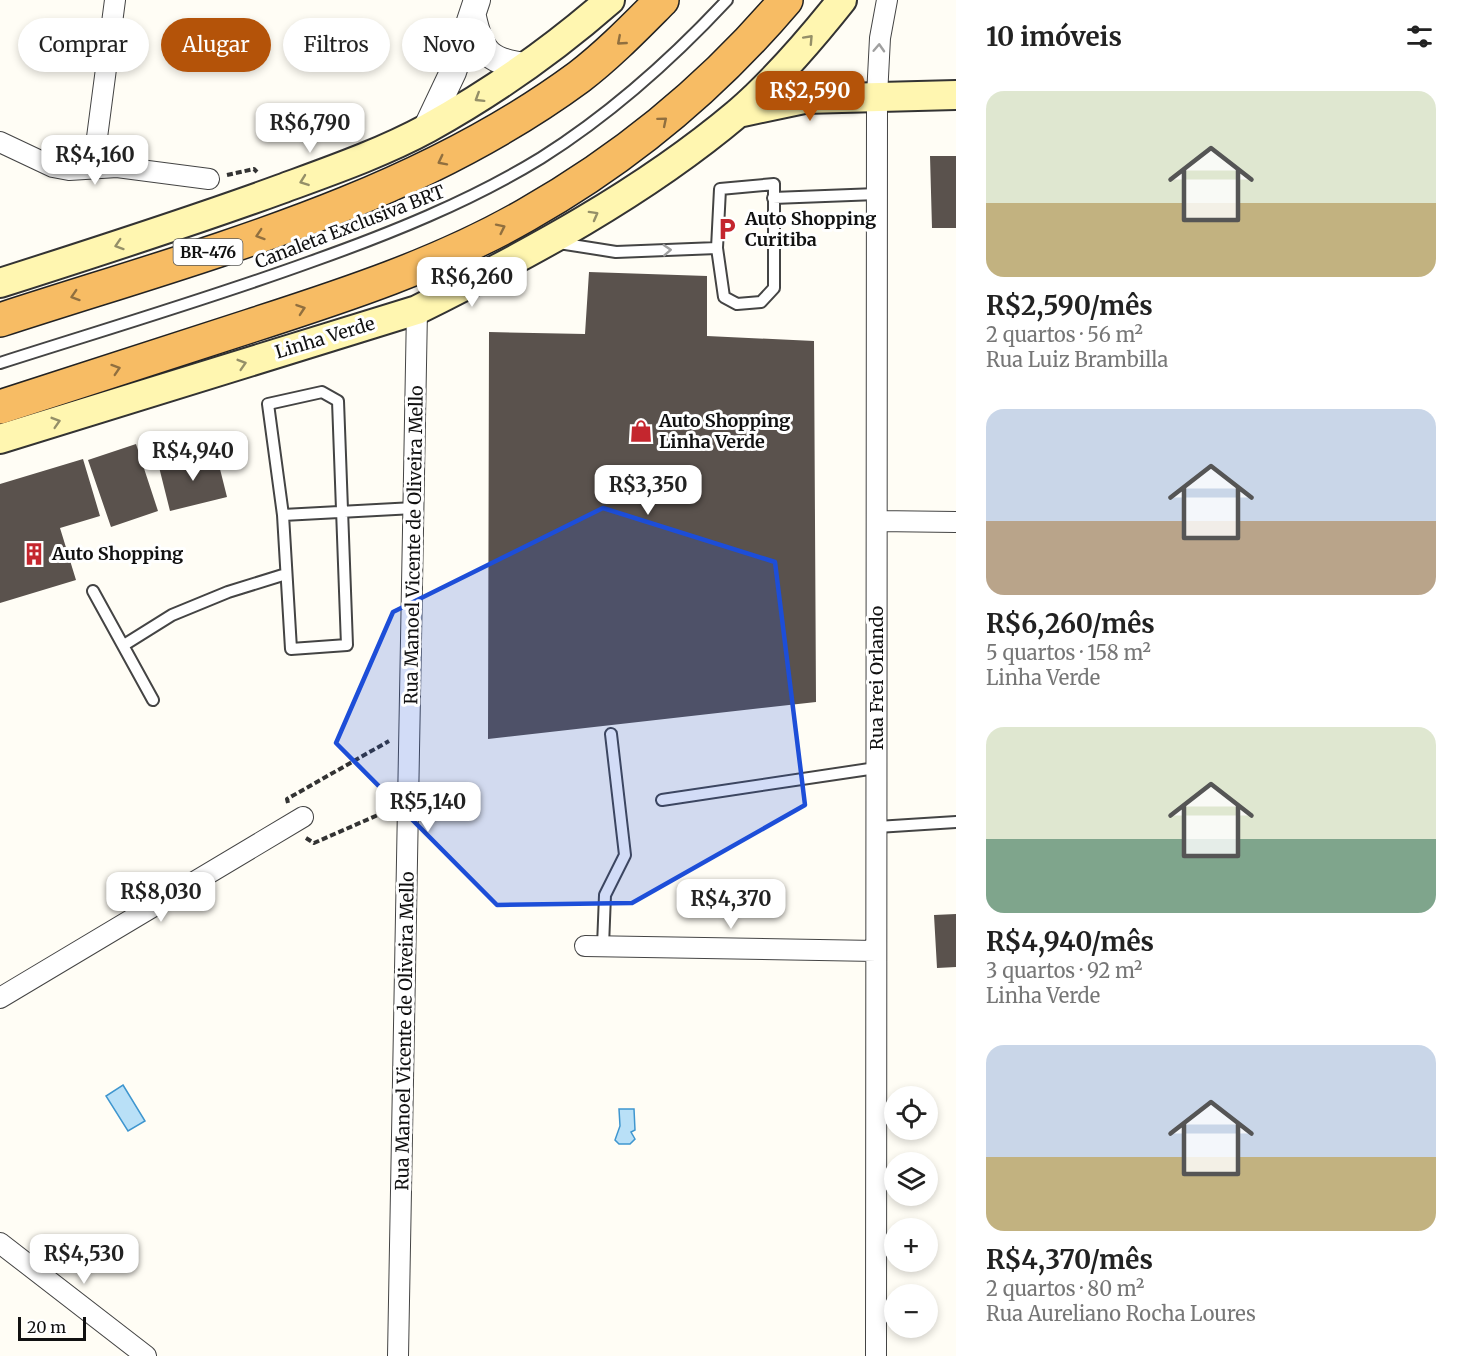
<!DOCTYPE html>
<html lang="pt">
<meta charset="utf-8">
<style>
body{margin:0;font-family:Merriweather,serif;background:#f2f2f2;color:#222;height:100vh;display:flex;flex-direction:column;font-size:22px;white-space:nowrap}
*{box-sizing:border-box;margin:0}
p{font-size:20px;color:#767676}
.icon{flex:none;width:33px;height:33px;fill:none;stroke:currentColor;stroke-width:2;stroke-linecap:round;stroke-linejoin:round}
.map{position:relative;flex:1;overflow:hidden}
.side{display:flex;flex-direction:column;background:#fff;width:510px}
.side>*{flex:none}
.guide{position:absolute;left:18px;top:18px;width:570px;height:54px;display:flex;gap:12px}
.buttons{position:absolute;left:884px;top:1086px;display:grid;gap:12px}
.buttons a{display:grid;place-items:center;width:54px;height:54px;border-radius:50%;background:#fff;box-shadow:0 3px 9px #0003;font-size:30px}
.scale{position:absolute;left:18px;bottom:15px;width:68px;box-sizing:border-box;padding-left:6px;border:3px solid #111;border-top:0;font-size:16px;line-height:21px;white-space:nowrap;color:#111;-webkit-text-stroke:4px #fff;paint-order:stroke}
.price{position:absolute;translate:-50% -51px;padding:0 14px;border-radius:12px;background:#fff;color:#222;font-size:20px;line-height:39px;filter:drop-shadow(0 2px 3px #0008)}
.price::after{content:'';position:absolute;left:50%;top:36px;width:18px;height:14px;margin-left:-9px;background:inherit;clip-path:polygon(0 0,100% 0,50% 100%)}
.price.selected{background:#b45309;color:#fff}
ul{padding:0;list-style:none}
li{display:grid;align-content:center;gap:12px;height:318px;padding:0 30px}
li span{display:grid;place-items:center;height:186px;border-radius:18px;color:#555}
li>.icon{margin-inline-start:auto}
span .icon{width:108px;height:108px;fill:#fffc;stroke-width:1}
li b{font-size:26px}
h2{display:flex;justify-content:space-between;align-items:center;height:72px;padding:0 30px;font-size:26px}
.pill{padding:0 21px;border-radius:27px;background:#fff;box-shadow:0 3px 9px #0003;font-size:21px;line-height:54px}
.pill.selected{background:#b45309;color:#fff}
main{display:flex;flex:1;min-height:0}
.map>svg:first-child{display:block}
.water{fill:#b9e0f7;stroke:#3f96cf;stroke-width:1.5}
.building{fill:#5a524d}
.lines{fill:none;stroke-linecap:round;stroke-linejoin:round}
.service-casing{stroke:#444;stroke-width:14}
.minor-casing{stroke:#444;stroke-width:22}
.tertiary-casing{stroke:#444;stroke-width:28}
.secondary-casing{stroke:#333;stroke-width:32}
.trunk-casing{stroke:#222;stroke-width:36}
.path{stroke:#333;stroke-width:4;stroke-dasharray:6 3;stroke-linecap:butt}
.service{stroke:#fff;stroke-width:10}
.minor{stroke:#fff;stroke-width:20}
.tertiary{stroke:#fff;stroke-width:26}
.secondary{stroke:#fff6b0;stroke-width:28}
.trunk{stroke:#f7bc64;stroke-width:33}
.oneway{stroke:#948f68}
.oneway2{stroke:#906f3f}
.oneway3{stroke:#a0a0a0}
.marked{fill:#1d4ed8;fill-opacity:0.2;stroke:#1d4ed8;stroke-width:4.5;stroke-linejoin:round}
.labels{text-anchor:middle;stroke-width:6;stroke-linejoin:round;paint-order:stroke}
.shield{fill:#fff;stroke:#585858;stroke-width:1.5}
.shield-label{font-size:16px;font-weight:bold;fill:#111}
.poi-label{font-size:18px;font-weight:bold;fill:#111;stroke:#fff;text-anchor:start}
.street-label{font-size:18px;fill:#111;stroke:#fff}
</style>
<main>
<div class="map">
<svg width="956" height="1356" viewBox="0 0 956 1356">
<rect width="100%" height="100%" fill="#fffdf5"/>
<path class="water" d="M 123,1085 L 145,1121 L 128,1131 L 106,1096 Z
M 619,1109 L 634,1109 L 635,1130 L 631,1132 L 635,1139 L 630,1144 L 619,1144 L 615,1140 L 620,1126 Z"/>
<path class="building" d="M 930,156 L 956,156 L 956,228 L 932,228 Z
M 589,272 L 707,276 L 707,336 L 814,341 L 816,702 L 488,739 L 489,332 L 585,334 Z
M 136,444 L 158,511 L 111,527 L 88,460 Z
M 216,453 L 227,497 L 170,511 L 159,467 Z
M 83,459 L 100,516 L 60,528 L 76,580 L 0,603 L 0,484 Z
M 956,914 L 956,967 L 937,968 L 934,915 Z"/>
<g class="lines">
<g class="service-casing">
<path id="service" d="M 774,184 L 774,288 L 761,302 L 737,304 L 724,297 L 717,248 L 720,189 Z
M 773,198 L 877,194
M 559,243 L 616,252 L 717,248
M 0,363 C 103,330 208,299 310,262 C 389,234 469,202 541,158 C 609,115 672,59 727,0
M 322,392 L 338,401 L 347,645 L 291,649 L 283,515 L 268,404 Z
M 283,515 L 414,508
M 93,591 L 153,700
M 124,645 L 172,615 L 228,592 L 286,574
M 662,800 L 876,768
M 877,827 L 956,822
M 603,946 L 605,895 L 625,855 L 611,734"/>
</g>
<g class="minor-casing">
<path id="minor" d="M 0,142 L 53,167 L 69,170 L 117,167 L 209,179
M 93,168 L 115,0
M 877,521 L 956,522
M 585,946 L 876,951
M 0,998 L 303,817
M 0,1243 L 146,1356
M 398,1356 L 417,310
M 876,1356 L 877,96 L 880,38 L 887,0"/>
</g>
<g class="tertiary-casing">
<path id="tertiary" d="M 473,17 C 481,54 491,62 527,66
M 426,129 L 453,72 L 477,0"/>
</g>
<g class="secondary-casing">
<path id="secondary" d="M 738,113 L 804,99 L 956,95
M 0,283 C 94,253 188,223 281,189 C 330,171 382,153 428,128 C 493,92 554,49 610,0
M 0,439 L 417,310 C 529,254 642,194 738,113 C 776,80 811,39 842,0"/>
</g>
<g class="trunk-casing">
<path id="trunk" d="M 0,320 C 199,255 408,203 579,77 C 609,54 636,26 662,0
M 0,407 C 83,380 166,353 250,326 C 343,296 441,264 526,215 C 625,159 713,86 786,0"/>
</g>
<path class="path" d="M 227,175 L 254,169 L 257,172
M 288,803 L 287,799 L 389,741
M 306,838 L 314,843 L 387,811"/>
<use href="#service" class="service"/>
<use href="#minor" class="minor"/>
<use href="#tertiary" class="tertiary"/>
<use href="#secondary" class="secondary"/>
<use href="#trunk" class="trunk"/>
</g>
<defs><path id="oneway-chevron" d="M-2-3.5L2.5 0L-2 3.5" fill="none" stroke-width="1.6" stroke-linecap="round" stroke-linejoin="round" transform="scale(1.5)"/></defs>
<g class="oneway">
<use href="#oneway-chevron" transform="translate(809 39) rotate(-47)"/>
<use href="#oneway-chevron" transform="translate(479 98) rotate(148)"/>
<use href="#oneway-chevron" transform="translate(304 181) rotate(160)"/>
<use href="#oneway-chevron" transform="translate(594 215) rotate(-29)"/>
<use href="#oneway-chevron" transform="translate(119 245) rotate(162)"/>
<use href="#oneway-chevron" transform="translate(242 364) rotate(-17)"/>
<use href="#oneway-chevron" transform="translate(56 422) rotate(-17)"/>
</g>
<g class="oneway2">
<use href="#oneway-chevron" transform="translate(621 41) rotate(139)"/>
<use href="#oneway-chevron" transform="translate(663 121) rotate(-40)"/>
<use href="#oneway-chevron" transform="translate(442 161) rotate(153)"/>
<use href="#oneway-chevron" transform="translate(501 228) rotate(-26)"/>
<use href="#oneway-chevron" transform="translate(260 235) rotate(162)"/>
<use href="#oneway-chevron" transform="translate(75 296) rotate(162)"/>
<use href="#oneway-chevron" transform="translate(301 309) rotate(-19)"/>
<use href="#oneway-chevron" transform="translate(116 369) rotate(-18)"/>
</g>
<g class="oneway3">
<use href="#oneway-chevron" transform="translate(879 48) rotate(-87)"/>
<use href="#oneway-chevron" transform="translate(667 250) rotate(-3)"/>
</g>
<path class="marked" d="M 603,508 L 775,562 L 805,805 L 632,903 L 497,905 L 336,743 L 393,612 Z"/>
<defs>
<g id="parking-bare" transform="scale(1.8)"><path d="M-3.5-5.5H1a3.5 3.5 0 0 1 0 7H-1V5.5H-3.5ZM-1-3.4V-.6H.8a1.4 1.4 0 0 0 0-2.8Z" fill="#c4262e" stroke="#fff" stroke-width="2.5" paint-order="stroke"/></g>
<g id="shop-bare" transform="scale(1.8)"><path d="M-5-2.5h2.3a2.7 3.5 0 0 1 5.4 0H5L5.5 6h-11ZM-1.5-2.5h3a1.5 2.3 0 0 0-3 0Z" fill="#c4262e" stroke="#fff" stroke-width="2.5" paint-order="stroke"/></g>
<g id="building-bare" transform="scale(1.8)"><path d="M-4-6H4V6H1V3H-1V6H-4ZM-2.5-4.3h1.7v1.8h-1.7ZM.8-4.3h1.7v1.8H.8ZM-2.5-1h1.7V.8h-1.7ZM.8-1h1.7V.8H.8Z" fill="#c4262e" stroke="#fff" stroke-width="2.5" paint-order="stroke"/></g>
</defs>
<g fill-rule="evenodd">
<use href="#parking-bare" x="727" y="229"/>
<use href="#shop-bare" x="641" y="431"/>
<use href="#building-bare" x="34" y="554"/>
</g>
<g class="labels">
<rect class="shield" x="173.5" y="239" width="69" height="26" rx="4.5"/>
<g class="shield-label">
<text x="208" y="258">BR-476</text>
</g>
<g class="poi-label">
<text x="745" y="225">Auto Shopping<tspan x="745" dy="21">Curitiba</tspan></text>
<text x="659" y="427">Auto Shopping<tspan x="659" dy="21">Linha Verde</tspan></text>
<text x="52" y="560">Auto Shopping</text>
</g>
<g class="street-label">
<text transform="translate(350 227) rotate(-21)" y="6">Canaleta Exclusiva BRT</text>
<text transform="translate(325 338) rotate(-17)" y="6">Linha Verde</text>
<text transform="translate(414 545) rotate(-89)" y="6">Rua Manoel Vicente de Oliveira Mello</text>
<text transform="translate(877 678) rotate(-90)" y="6">Rua Frei Orlando</text>
<text transform="translate(405 1031) rotate(-89)" y="6">Rua Manoel Vicente de Oliveira Mello</text>
</g>
</g>
</svg>
<div class="buttons">
<a><svg class="icon" aria-label="locate" viewBox="0 0 24 24"><circle cx="12" cy="12" r="6"/><path d="M12 2v4M12 18v4M2 12h4M18 12h4"/></svg></a>
<a><svg class="icon" aria-label="layers" viewBox="0 0 24 24"><path d="M12 4l9 5-9 5-9-5zM3 14l9 5 9-5"/></svg></a>
<a>+</a>
<a>−</a>
</div>
<div class="scale">20 m</div>
<b class="price selected" style="left:810px;top:122px">R$2,590</b>
<b class="price" style="left:310px;top:154px">R$6,790</b>
<b class="price" style="left:95px;top:186px">R$4,160</b>
<b class="price" style="left:472px;top:308px">R$6,260</b>
<b class="price" style="left:193px;top:482px">R$4,940</b>
<b class="price" style="left:648px;top:516px">R$3,350</b>
<b class="price" style="left:428px;top:833px">R$5,140</b>
<b class="price" style="left:161px;top:923px">R$8,030</b>
<b class="price" style="left:731px;top:930px">R$4,370</b>
<b class="price" style="left:84px;top:1285px">R$4,530</b>
<div class="guide">
<a class="pill">Comprar</a>
<a class="pill selected">Alugar</a>
<a class="pill">Filtros</a>
<a class="pill">Novo</a>
</div>
</div>
<section class="side">
<h2>10 imóveis<svg class="icon" aria-label="filters" viewBox="0 0 24 24"><path d="M4 7h16M4 17h16"/><circle cx="9" cy="7" r="2"/><circle cx="15" cy="17" r="2"/></svg></h2>
<ul>
<li><span style="background:linear-gradient(#dfe7d0 60%,#c2b280 0)"><svg class="icon" aria-label="home" viewBox="0 0 24 24"><path d="M3 11l9-7 9 7M6 9v11h12V9"/></svg></span><div><b>R$2,590/mês</b><p>2 quartos · 56 m²</p><p>Rua Luiz Brambilla</p></div></li>
<li><span style="background:linear-gradient(#c9d6e8 60%,#b9a48a 0)"><svg class="icon" aria-label="home" viewBox="0 0 24 24"><path d="M3 11l9-7 9 7M6 9v11h12V9"/></svg></span><div><b>R$6,260/mês</b><p>5 quartos · 158 m²</p><p>Linha Verde</p></div></li>
<li><span style="background:linear-gradient(#dfe7d0 60%,#7fa58c 0)"><svg class="icon" aria-label="home" viewBox="0 0 24 24"><path d="M3 11l9-7 9 7M6 9v11h12V9"/></svg></span><div><b>R$4,940/mês</b><p>3 quartos · 92 m²</p><p>Linha Verde</p></div></li>
<li><span style="background:linear-gradient(#c9d6e8 60%,#c2b280 0)"><svg class="icon" aria-label="home" viewBox="0 0 24 24"><path d="M3 11l9-7 9 7M6 9v11h12V9"/></svg></span><div><b>R$4,370/mês</b><p>2 quartos · 80 m²</p><p>Rua Aureliano Rocha Loures</p></div></li>
</ul>
</section>
</main>
